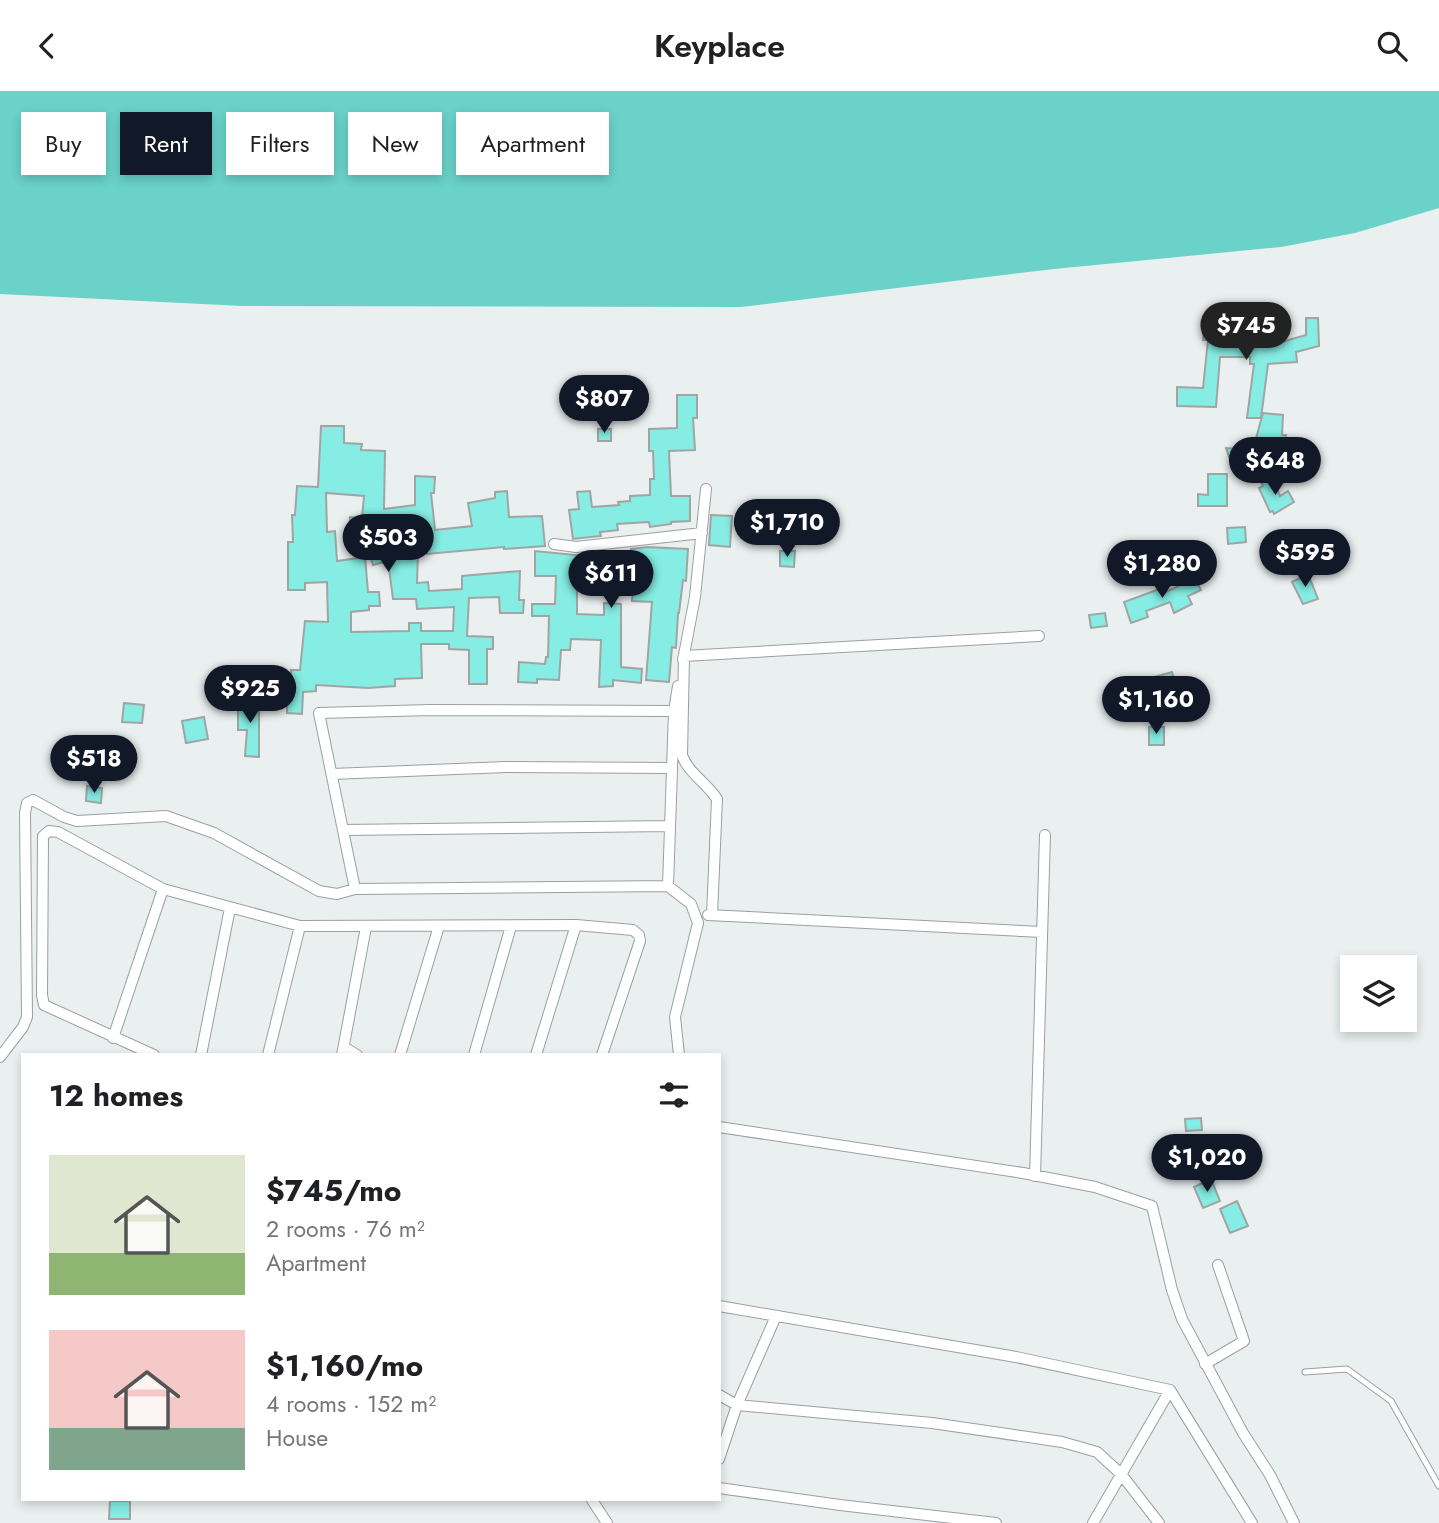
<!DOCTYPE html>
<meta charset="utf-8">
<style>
body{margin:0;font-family:Jost,sans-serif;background:#f6f6f6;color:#202124;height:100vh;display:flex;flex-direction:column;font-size:26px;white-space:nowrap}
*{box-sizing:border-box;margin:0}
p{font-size:23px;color:#757577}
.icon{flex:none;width:38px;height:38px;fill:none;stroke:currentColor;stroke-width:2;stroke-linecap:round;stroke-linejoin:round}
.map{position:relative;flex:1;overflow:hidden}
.details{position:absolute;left:21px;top:962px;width:700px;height:448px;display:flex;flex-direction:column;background:#fff;border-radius:0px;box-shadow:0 4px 10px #0003}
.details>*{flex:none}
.banner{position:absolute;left:21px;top:21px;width:700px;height:63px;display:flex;gap:14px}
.buttons{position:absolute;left:1340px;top:864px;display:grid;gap:14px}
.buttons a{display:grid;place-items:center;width:77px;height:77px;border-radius:0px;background:#fff;box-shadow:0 4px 10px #0003;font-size:35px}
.price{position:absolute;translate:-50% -60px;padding:0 16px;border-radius:24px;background:#111827;color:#fff;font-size:23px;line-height:46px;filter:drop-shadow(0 2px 4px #0008)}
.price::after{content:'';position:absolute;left:50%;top:42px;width:21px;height:16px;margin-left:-10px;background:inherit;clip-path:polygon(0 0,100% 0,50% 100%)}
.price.current{background:#222;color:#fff}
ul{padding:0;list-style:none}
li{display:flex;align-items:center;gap:21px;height:175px;padding:0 28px}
li span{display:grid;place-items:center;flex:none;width:196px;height:140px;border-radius:0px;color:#555}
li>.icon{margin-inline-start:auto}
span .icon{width:84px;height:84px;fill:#fffc;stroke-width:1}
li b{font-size:30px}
h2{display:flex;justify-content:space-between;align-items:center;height:84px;padding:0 28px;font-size:30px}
.chip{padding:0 24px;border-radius:0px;background:#fff;box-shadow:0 4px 10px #0003;font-size:24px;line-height:63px}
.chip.current{background:#111827;color:#fff}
header{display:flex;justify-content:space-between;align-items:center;height:91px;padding:0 28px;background:#fff;font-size:32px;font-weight:600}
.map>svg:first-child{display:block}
.water{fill:#6ad2c8}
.building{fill:#85ede3;stroke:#a0a5a4;stroke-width:2;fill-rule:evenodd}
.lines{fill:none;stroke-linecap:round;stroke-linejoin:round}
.lane-casing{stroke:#9ba09f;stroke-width:7}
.street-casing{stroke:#9ba09f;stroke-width:12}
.lane{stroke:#fff;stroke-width:5}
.street{stroke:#fff;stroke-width:10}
</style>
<header><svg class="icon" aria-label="back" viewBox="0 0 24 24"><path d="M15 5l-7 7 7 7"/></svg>Keyplace<svg class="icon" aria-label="search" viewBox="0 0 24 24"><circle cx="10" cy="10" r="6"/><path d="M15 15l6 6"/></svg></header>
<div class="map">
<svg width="1439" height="1432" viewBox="0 0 1439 1432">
<rect width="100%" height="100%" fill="#eaefef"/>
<path class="water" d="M 0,0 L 1439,0 L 1439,117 L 1355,142 L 1281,156 L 1054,178 L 741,216 L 243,215 L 0,203 Z"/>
<path class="building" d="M 1306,227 L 1318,227 L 1319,255 L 1296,261 L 1297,271 L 1268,273 L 1261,327 L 1247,327 L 1254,273 L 1250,273 L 1250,266 L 1220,266 L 1216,316 L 1177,315 L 1177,296 L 1203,297 L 1208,249 L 1203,249 L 1204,234 L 1215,235 L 1215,242 L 1252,242 L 1252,239 L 1258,237 L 1257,234 L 1270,232 L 1273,246 L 1278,246 L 1278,252 L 1306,244 Z
M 677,304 L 697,304 L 697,327 L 693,327 L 695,359 L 669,360 L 671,405 L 690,405 L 690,430 L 671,431 L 671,433 L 650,436 L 649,431 L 617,433 L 618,439 L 600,441 L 601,445 L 573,448 L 569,419 L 579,418 L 577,401 L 590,400 L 592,416 L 619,414 L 618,411 L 630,410 L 630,405 L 650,404 L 650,388 L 654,388 L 653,360 L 649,360 L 649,338 L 677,337 Z
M 1263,322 L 1283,324 L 1282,344 L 1286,344 L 1283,355 L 1272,352 L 1270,363 L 1253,360 L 1253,372 L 1231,371 L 1226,357 L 1241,358 L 1242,351 L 1253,352 L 1253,358 Z
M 321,335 L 344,335 L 344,352 L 362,353 L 361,359 L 385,360 L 384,418 L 415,414 L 415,385 L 435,386 L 434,402 L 431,402 L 435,439 L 472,435 L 468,412 L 495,407 L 495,401 L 507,400 L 509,426 L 542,425 L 545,455 L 504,458 L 504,456 L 427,463 L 423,436 L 390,439 L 395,462 L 418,463 L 417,492 L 428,491 L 429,500 L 462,498 L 462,485 L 520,480 L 519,509 L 524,509 L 523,522 L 500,522 L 499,506 L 469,507 L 467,545 L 493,546 L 493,558 L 487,558 L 487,593 L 469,593 L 469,559 L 449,558 L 449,553 L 421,553 L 422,587 L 395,588 L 395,595 L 368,597 L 316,594 L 316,600 L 303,601 L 302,623 L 287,622 L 287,609 L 292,609 L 291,579 L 300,579 L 305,530 L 328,531 L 327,491 L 305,492 L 305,499 L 288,499 L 288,451 L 293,451 L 292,424 L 295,424 L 297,395 L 318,396 ZM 326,402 L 364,405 L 362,427 L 350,426 L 349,443 L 363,443 L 373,474 L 388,470 L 393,508 L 416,508 L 417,518 L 454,516 L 453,540 L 421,540 L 421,532 L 409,532 L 409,540 L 351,541 L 351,521 L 369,519 L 369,515 L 380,515 L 379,501 L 368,501 L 365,466 L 337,470 L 335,440 L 327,441 Z
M 598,338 L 611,338 L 611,350 L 598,350 Z
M 1208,383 L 1227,383 L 1227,415 L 1198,415 L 1198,403 L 1208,404 Z
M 1273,387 L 1280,405 L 1288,400 L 1294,411 L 1274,423 L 1273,420 L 1270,421 L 1259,397 L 1263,395 L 1261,391 Z
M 711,424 L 732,425 L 730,456 L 709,454 Z
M 1245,436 L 1246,451 L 1228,453 L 1227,437 Z
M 647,456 L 688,458 L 686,490 L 683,489 L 679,522 L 678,522 L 676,557 L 672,556 L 669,591 L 646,589 L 652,511 L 632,510 L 634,486 L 602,486 L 602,494 L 577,495 L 577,523 L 604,524 L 604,512 L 621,513 L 621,576 L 642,578 L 641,592 L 613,589 L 613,595 L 599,596 L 601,549 L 571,548 L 570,559 L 561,559 L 559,589 L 537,588 L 537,592 L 518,591 L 519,571 L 545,573 L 546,566 L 548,566 L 549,525 L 532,525 L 532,513 L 555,513 L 556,485 L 535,485 L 535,460 L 575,464 L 603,461 L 631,462 L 631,458 Z
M 780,460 L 795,460 L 794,476 L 780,475 Z
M 1308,483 L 1318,508 L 1303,513 L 1292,491 Z
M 1195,487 L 1201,499 L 1188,505 L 1192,513 L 1174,522 L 1170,511 L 1146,520 L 1148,526 L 1131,532 L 1124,511 L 1162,497 L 1164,502 Z
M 1105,522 L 1107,535 L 1091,537 L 1089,524 Z
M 1172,581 L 1175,591 L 1143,600 L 1140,590 Z
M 238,609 L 259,609 L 259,666 L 245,665 L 247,639 L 238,639 Z
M 124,612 L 144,614 L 142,632 L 122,631 Z
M 204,626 L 208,648 L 186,652 L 182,630 Z
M 1149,636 L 1164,636 L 1164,654 L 1149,654 Z
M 87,695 L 102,697 L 101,712 L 86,710 Z
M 1201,1027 L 1202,1039 L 1186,1040 L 1185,1028 Z
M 1211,1088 L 1220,1110 L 1203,1117 L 1194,1096 Z
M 1237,1110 L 1248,1135 L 1230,1142 L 1220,1118 Z
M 110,1410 L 130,1410 L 130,1428 L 109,1428 Z"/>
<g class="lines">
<g class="lane-casing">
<path id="lane" d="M 1305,1281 L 1347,1278 L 1391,1310 L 1439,1395"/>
</g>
<g class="street-casing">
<path id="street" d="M 554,453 L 576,456 L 702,442
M 683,569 L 695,506 L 706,398
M 332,683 L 506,676 L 671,677
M 343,739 L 669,735
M 668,795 L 674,620 L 678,595
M 355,798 L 319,622 L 431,619 L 674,620
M 708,824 L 1042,841
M 712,824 L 717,708 C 707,692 688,682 682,664 L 684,565 L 1039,545
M 113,947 L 163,798
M 344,956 L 357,964
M 154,964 L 44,914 L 42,904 L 43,745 L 49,740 L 58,741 L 163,798 L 300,835 L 576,834 L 633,839 L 639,844 L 640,850 L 602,964
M 201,964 L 230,817
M 268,964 L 300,835
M 342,964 L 366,836
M 400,964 L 439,835
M 474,964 L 511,835
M 536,964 L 576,834
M 0,966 L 23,936 L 27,926 L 25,722 L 27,712 L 33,709 L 64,726 L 77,730 L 166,725 L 214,742 L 319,800 L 337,803 L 355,798 L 668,795 L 691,813 L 698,832 L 675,926 L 679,964
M 719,1036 L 1023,1082 L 1095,1096 L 1152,1115 L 1172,1199 L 1182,1228 L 1243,1342 L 1270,1384 L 1294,1432
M 1035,1085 L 1045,744
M 719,1215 L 1016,1266 L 1170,1299 L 1252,1432
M 1205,1273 L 1244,1250 L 1218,1174
M 719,1304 L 737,1314 L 932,1332 L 1062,1351 L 1097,1361 L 1121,1383 L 1159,1432
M 719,1368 L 737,1314 L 776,1225
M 719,1397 L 840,1414 L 996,1432
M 592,1409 L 607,1432
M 1093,1432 L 1170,1299"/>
</g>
<use href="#lane" class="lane"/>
<use href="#street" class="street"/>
</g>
</svg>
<div class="buttons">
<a><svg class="icon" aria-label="layers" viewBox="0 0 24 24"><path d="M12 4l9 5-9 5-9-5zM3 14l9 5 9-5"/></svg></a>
</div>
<b class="price current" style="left:1246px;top:271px">$745</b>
<b class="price" style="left:604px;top:344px">$807</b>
<b class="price" style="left:1275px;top:406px">$648</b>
<b class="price" style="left:787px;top:468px">$1,710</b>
<b class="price" style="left:388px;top:483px">$503</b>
<b class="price" style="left:1305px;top:498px">$595</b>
<b class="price" style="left:1162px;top:509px">$1,280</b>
<b class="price" style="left:611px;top:519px">$611</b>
<b class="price" style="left:250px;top:634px">$925</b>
<b class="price" style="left:1156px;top:645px">$1,160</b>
<b class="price" style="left:94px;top:704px">$518</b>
<b class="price" style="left:1207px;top:1103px">$1,020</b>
<div class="banner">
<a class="chip">Buy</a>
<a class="chip current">Rent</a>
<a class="chip">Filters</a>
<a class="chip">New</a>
<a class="chip">Apartment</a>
</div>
<section class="details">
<h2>12 homes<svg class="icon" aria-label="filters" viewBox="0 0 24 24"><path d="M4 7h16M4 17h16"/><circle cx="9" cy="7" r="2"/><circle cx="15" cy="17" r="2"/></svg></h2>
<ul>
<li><span style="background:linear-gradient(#dfe7d0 70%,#8fb573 0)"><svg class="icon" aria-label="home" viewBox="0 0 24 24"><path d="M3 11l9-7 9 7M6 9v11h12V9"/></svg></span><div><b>$745/mo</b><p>2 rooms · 76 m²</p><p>Apartment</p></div></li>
<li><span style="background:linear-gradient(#f6c9c9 70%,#7fa58c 0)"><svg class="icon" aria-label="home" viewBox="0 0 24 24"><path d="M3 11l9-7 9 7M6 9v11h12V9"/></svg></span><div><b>$1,160/mo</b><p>4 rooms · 152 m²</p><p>House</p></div></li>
</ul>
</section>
</div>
